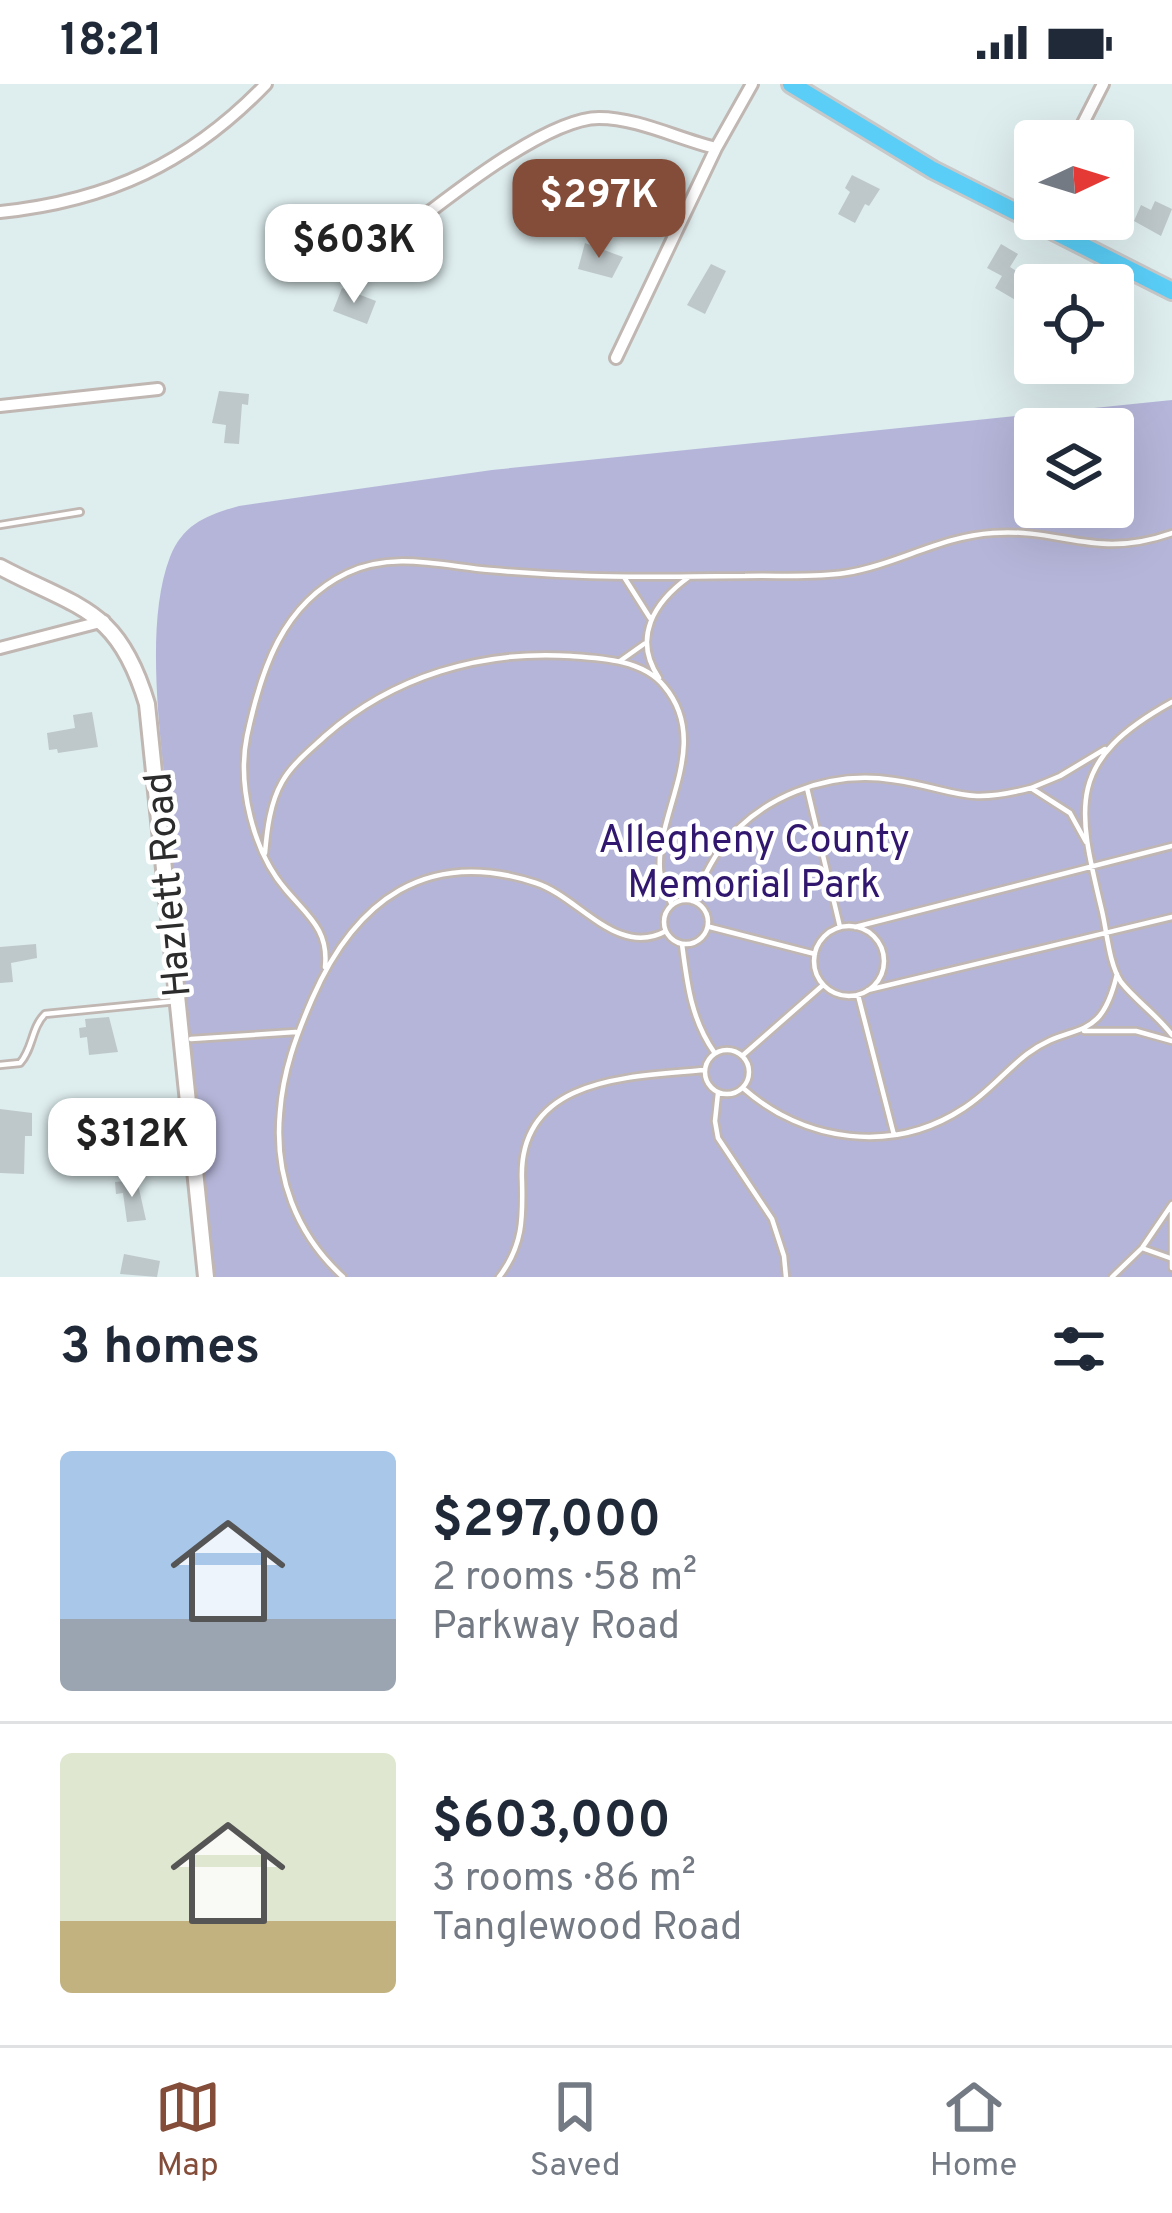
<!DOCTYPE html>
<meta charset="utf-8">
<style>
body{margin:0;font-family:Overpass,sans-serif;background:#f6f6f7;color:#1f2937;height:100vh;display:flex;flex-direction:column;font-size:45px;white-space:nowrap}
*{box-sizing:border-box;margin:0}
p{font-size:39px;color:#747a83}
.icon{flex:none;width:66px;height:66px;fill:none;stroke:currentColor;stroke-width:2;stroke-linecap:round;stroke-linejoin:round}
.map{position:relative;height:1193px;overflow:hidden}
.side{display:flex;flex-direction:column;background:#fff;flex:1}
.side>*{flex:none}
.needle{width:78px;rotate:86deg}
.buttons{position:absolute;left:1014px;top:36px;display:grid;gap:24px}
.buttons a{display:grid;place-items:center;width:120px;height:120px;border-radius:12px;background:#fff;box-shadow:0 12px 48px #0002;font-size:60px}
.price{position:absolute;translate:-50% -102px;padding:0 27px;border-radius:24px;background:#fff;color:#222;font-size:39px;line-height:78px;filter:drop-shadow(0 3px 6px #0008)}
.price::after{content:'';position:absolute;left:50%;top:72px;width:36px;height:27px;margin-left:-18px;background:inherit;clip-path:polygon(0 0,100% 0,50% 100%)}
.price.current{background:#844d39;color:#fff}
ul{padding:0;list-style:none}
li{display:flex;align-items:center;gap:36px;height:300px;padding:0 60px}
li+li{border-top:3px solid #e0e1e3}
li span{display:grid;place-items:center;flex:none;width:336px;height:240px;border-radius:12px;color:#555}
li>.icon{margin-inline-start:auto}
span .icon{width:144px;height:144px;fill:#fffc;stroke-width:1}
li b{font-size:51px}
h2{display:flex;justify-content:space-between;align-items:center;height:144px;padding:0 60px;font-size:51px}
.status{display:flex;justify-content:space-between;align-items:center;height:84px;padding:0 60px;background:#fff;direction:ltr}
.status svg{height:33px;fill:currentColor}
.tab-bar{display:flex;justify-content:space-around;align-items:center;height:168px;border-top:3px solid #e0e1e3;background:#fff;font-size:33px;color:#747a83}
.tab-bar a{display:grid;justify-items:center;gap:6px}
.tab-bar .current{color:#844d39}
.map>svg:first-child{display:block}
.cemetery{fill:#b5b5d9;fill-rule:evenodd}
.building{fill:#bec8ca}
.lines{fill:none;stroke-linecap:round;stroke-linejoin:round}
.service-casing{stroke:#c0b6b2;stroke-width:10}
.minor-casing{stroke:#c0b6b2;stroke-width:16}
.tertiary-casing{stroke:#c0b6b2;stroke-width:20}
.primary-casing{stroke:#c8c8c8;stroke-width:22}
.service{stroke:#fff;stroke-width:4.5}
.minor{stroke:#fff;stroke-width:10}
.tertiary{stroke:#fff;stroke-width:14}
.primary{stroke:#5acef7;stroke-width:16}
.labels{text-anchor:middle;stroke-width:9;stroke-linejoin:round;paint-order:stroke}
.park-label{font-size:39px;fill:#31176e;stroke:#fff}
.street-label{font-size:39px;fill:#2c2c2c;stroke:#fff}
</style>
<div class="status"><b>18:21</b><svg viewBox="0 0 49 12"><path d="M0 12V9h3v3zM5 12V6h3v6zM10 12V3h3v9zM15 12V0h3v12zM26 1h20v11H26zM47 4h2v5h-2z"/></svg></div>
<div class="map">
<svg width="1172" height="1193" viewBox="0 0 1172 1193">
<rect width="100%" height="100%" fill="#deedee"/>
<path class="cemetery" d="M 1172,316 L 1172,1193 L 212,1193 C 196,1041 182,889 169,737 C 162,663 143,543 170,473 C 183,440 207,431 239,422 L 492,386 ZM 1035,345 L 1113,345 L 1113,423 L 1035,423 Z"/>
<path class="building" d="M 852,91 L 880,105 L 869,122 L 865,120 L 855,139 L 838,130 L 850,108 L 845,104 Z
M 1155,117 L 1172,125 L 1161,152 L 1134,137 L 1141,121 L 1151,126 Z
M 585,159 L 623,173 L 612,194 L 578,185 Z
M 1001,160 L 1018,170 L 1010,183 L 1031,196 L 1019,218 L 995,204 L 1002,192 L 987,184 Z
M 711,180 L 726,187 L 705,230 L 687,221 Z
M 342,204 L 376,217 L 367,240 L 333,227 Z
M 219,307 L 249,310 L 248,321 L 242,320 L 239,360 L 224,359 L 226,341 L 212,339 Z
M 92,628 L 98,663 L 58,669 L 57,665 L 49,666 L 47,649 L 75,644 L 73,631 Z
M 36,860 L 37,874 L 11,879 L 13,898 L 0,899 L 0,863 Z
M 109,933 L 118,968 L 89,971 L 87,953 L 80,954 L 79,944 L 86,943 L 85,935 Z
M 0,1025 L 32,1029 L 32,1052 L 25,1052 L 24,1090 L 0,1089 Z
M 137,1096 L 146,1136 L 127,1138 L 123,1109 L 116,1110 L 115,1098 Z
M 124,1170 L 160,1177 L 157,1193 L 120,1190 Z"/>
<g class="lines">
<g class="service-casing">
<path id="service" d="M 0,441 L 80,428
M 624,493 L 650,534
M 620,577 L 644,560
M 659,594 C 632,554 654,518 689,493
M 1172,618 C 1067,676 1076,720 1102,827 C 1107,848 1109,880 1121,898 C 1136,917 1157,931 1172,951
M 807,704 L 840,843
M 1031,704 L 1060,692 L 1105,665
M 265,769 C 267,746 270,719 282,698 C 292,680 310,666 325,652 C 393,592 482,566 571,572 C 602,574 643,576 664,602 C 713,660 655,729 660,787 C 661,799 667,810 672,821
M664 838a22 22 0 1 1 44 0a22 22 0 1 1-44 0Z
M 692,817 C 701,800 708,782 719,767 C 757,713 828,686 893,696 C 956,705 962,722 1031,704 L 1070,729 L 1086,758
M814 877a35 35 0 1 1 70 0a35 35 0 1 1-70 0Z
M 710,843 L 815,870
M 855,843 L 1172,762
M 682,860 C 687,899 691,935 714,968
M 325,883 C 329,846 308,832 286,806 C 253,768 237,701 247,652 C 261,586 282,520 347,489 C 393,467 443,482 490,486 C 524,489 557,491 590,492 C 642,494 693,492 745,492 C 778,491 812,494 845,489 C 896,481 941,452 993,449 C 1063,444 1095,476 1172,449
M 868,906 L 1172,833
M 858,911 L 894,1051
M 1084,947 L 1136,947 L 1172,957
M 191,955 L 296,948
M705 988a22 22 0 1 1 44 0a22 22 0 1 1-44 0Z
M 742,972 L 823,901
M 0,981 L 20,979 C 33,965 31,944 45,930 L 177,917
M 743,1004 C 804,1058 893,1071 964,1024 C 988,1009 1005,987 1027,970 C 1073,935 1100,963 1117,890
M 718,1009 L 715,1037 L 718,1054 L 772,1135 L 784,1172 L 786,1193
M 1172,1124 L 1172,1184
M 1142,1164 L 1170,1174
M 343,1193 C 296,1150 274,1092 280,1028 C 283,987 296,952 312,915 C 355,816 427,763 536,799 C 579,813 617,874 666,847
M 499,1193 C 523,1162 523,1134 522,1097 C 517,992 631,993 704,986
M 1112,1193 L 1142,1164 L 1172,1120"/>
</g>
<g class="minor-casing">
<path id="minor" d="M 1074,57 L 1103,0
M 0,128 C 108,117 190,79 266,0
M 415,139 C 455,108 549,34 599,34 C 638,34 678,55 716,64
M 616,274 L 716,64 L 752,0
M 0,322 L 158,305
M 0,564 L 104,537"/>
</g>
<g class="tertiary-casing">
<path id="tertiary" d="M 0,483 C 79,525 118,523 147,620 L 206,1193"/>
</g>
<g class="primary-casing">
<path id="primary" d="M 791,0 L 933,86 L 1172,207"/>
</g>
<use href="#service" class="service"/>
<use href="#minor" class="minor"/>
<use href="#tertiary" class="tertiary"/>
<use href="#primary" class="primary"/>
</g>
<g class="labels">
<g class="park-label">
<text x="754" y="768">Allegheny County<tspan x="754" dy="45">Memorial Park</tspan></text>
</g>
<g class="street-label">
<text transform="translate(166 801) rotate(-95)" y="14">Hazlett Road</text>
</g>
</g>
</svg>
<div class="buttons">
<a><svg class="needle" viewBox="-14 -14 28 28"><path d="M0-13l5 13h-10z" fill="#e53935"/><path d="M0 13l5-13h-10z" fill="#747a83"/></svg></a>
<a><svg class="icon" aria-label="locate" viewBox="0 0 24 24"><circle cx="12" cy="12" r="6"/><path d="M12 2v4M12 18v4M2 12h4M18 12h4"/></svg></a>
<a><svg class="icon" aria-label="layers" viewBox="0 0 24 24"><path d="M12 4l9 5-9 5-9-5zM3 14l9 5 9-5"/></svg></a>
</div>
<b class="price current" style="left:599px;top:177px">$297K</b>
<b class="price" style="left:354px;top:222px">$603K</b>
<b class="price" style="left:132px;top:1116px">$312K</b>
</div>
<section class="side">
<h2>3 homes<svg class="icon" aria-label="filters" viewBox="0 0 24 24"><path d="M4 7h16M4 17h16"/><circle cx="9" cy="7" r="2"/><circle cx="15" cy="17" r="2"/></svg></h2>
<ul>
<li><span style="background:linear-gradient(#a9c7e8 70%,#9aa5b1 0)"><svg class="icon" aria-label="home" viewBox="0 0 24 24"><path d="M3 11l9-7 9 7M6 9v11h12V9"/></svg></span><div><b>$297,000</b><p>2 rooms · 58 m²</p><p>Parkway Road</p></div></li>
<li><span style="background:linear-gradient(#dfe7d0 70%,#c2b280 0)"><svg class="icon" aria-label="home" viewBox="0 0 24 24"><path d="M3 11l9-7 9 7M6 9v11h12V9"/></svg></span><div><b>$603,000</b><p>3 rooms · 86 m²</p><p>Tanglewood Road</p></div></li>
</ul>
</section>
<nav class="tab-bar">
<a class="current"><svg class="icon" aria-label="map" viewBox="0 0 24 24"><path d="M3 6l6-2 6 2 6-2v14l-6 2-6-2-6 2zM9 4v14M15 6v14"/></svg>Map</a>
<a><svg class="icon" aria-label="saved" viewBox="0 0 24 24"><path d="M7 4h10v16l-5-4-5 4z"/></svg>Saved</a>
<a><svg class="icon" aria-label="home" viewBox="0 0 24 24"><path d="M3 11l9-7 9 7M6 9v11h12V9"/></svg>Home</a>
</nav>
